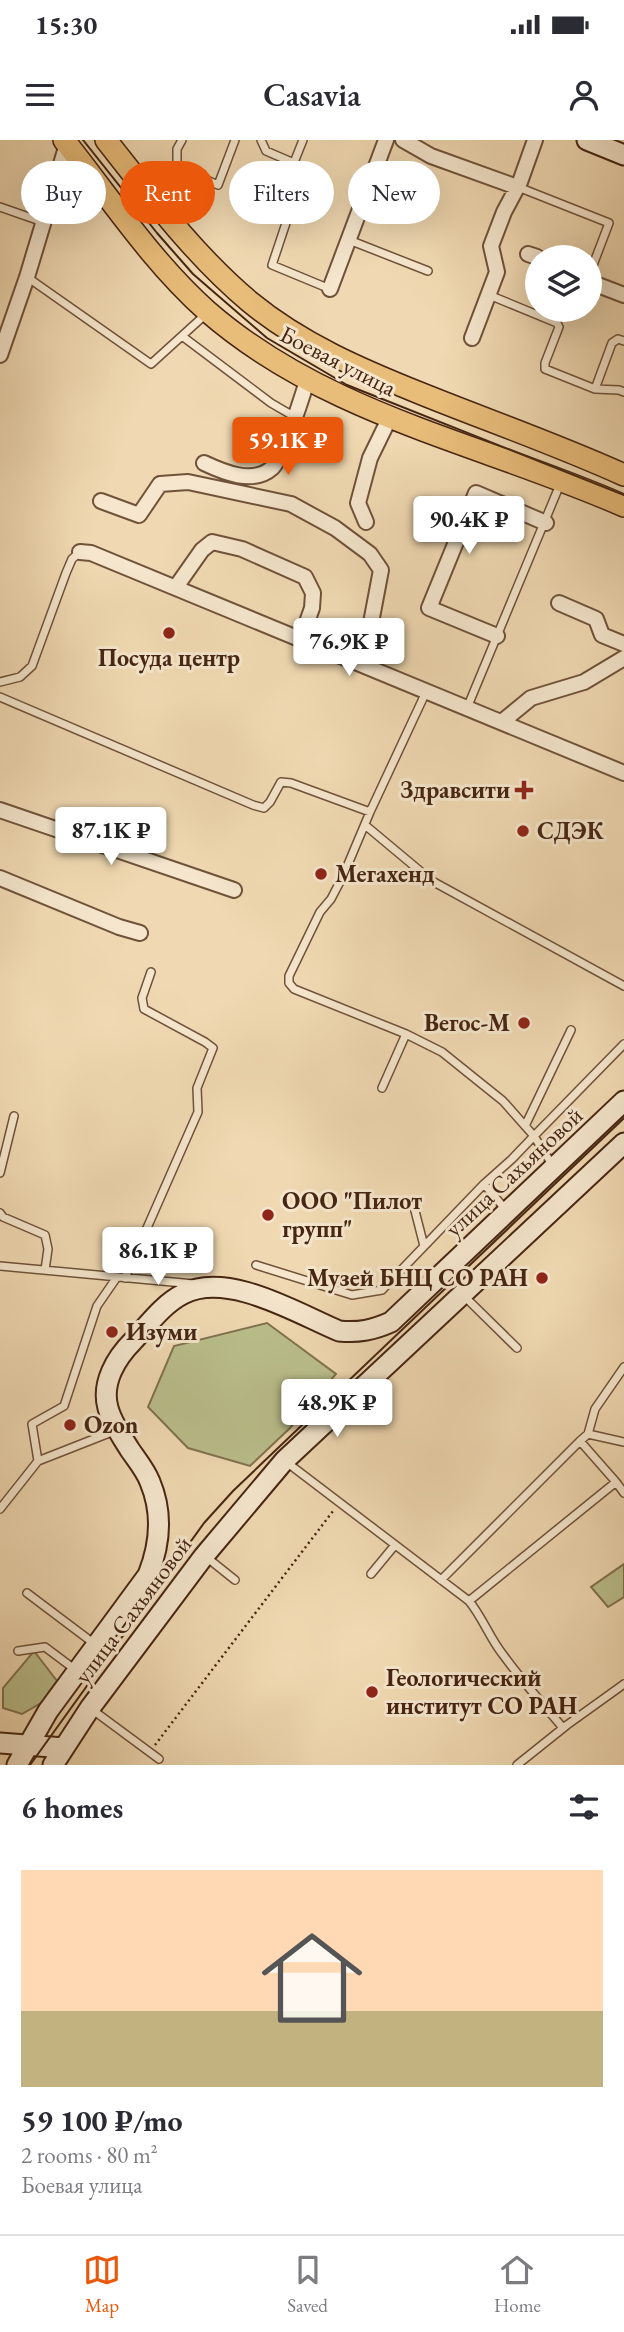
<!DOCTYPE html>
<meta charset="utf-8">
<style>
body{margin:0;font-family:"EB Garamond",serif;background:#f7f7f7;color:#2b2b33;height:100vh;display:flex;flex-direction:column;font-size:26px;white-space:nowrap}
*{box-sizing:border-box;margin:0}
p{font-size:23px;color:#7c7c81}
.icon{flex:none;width:38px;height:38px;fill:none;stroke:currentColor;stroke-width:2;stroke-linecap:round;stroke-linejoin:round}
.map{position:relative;height:1625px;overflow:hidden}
.sheet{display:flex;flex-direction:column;background:#fff;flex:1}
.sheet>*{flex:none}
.banner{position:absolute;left:21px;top:21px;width:583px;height:63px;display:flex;gap:14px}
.tools{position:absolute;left:525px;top:105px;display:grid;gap:14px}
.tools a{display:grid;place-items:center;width:77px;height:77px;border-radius:50%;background:#fff;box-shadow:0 7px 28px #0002;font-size:35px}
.price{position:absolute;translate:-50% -60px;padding:0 16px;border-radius:7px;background:#fff;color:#222;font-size:23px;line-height:46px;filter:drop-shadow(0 2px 4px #0008)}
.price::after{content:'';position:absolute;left:50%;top:42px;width:21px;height:16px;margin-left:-10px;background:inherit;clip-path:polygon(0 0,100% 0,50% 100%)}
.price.selected{background:#ea580c;color:#fff}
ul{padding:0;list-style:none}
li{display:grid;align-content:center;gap:14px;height:371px;padding:0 21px}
li span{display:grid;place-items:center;height:217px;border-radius:0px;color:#555}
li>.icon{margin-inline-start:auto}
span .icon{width:126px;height:126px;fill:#fffc;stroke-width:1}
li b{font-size:30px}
h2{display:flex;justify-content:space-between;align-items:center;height:84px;padding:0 21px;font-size:30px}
.tag{padding:0 24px;border-radius:32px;background:#fff;box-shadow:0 7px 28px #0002;font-size:24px;line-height:63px}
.tag.selected{background:#ea580c;color:#fff}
.status{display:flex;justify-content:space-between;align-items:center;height:49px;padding:0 35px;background:#fff;direction:ltr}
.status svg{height:19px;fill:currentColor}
header{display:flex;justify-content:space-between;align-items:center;height:91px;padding:0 21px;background:#fff;font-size:32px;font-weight:600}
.menu{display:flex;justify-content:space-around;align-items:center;height:98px;border-top:2px solid #e1e1e2;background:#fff;font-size:19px;color:#7c7c81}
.menu a{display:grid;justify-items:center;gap:4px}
.menu .selected{color:#ea580c}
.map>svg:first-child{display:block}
.green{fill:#babf8c;stroke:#80724f;stroke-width:2}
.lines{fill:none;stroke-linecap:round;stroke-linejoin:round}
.lane-casing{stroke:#70523a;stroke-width:10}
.street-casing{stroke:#70523a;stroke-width:18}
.secondary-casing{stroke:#462512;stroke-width:23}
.primary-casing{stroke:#462512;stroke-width:24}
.path{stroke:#462512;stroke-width:2.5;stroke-dasharray:2 3.5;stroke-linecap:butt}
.lane{stroke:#f5e6cd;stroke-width:7}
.street{stroke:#f5e6cd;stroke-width:14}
.secondary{stroke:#f5e6cd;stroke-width:19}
.primary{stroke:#e8bc79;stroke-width:21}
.tram{stroke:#462512;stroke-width:2}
.poi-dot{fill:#8f2418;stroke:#f5e6cd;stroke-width:2.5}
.labels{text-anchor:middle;stroke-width:6;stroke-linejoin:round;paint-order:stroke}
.street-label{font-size:24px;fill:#462512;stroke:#f5e6cd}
.poi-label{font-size:24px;font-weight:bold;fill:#462512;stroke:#f5e6cd;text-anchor:start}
</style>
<div class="status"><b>15:30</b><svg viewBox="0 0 49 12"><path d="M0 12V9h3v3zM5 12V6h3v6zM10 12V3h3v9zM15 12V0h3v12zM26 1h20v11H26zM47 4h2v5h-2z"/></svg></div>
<header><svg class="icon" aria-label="menu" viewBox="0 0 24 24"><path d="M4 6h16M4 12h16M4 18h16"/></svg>Casavia<svg class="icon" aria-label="person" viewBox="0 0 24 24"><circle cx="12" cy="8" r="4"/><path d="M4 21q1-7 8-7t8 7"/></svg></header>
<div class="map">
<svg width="624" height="1625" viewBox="0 0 624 1625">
<rect width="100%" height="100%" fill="#f0d9b2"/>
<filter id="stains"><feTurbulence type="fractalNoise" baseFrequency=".00286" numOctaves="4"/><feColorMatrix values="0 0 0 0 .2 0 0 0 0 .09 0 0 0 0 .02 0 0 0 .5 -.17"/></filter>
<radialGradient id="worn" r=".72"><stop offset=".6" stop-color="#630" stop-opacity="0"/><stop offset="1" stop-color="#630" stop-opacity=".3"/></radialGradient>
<path class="green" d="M 267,1183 L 336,1234 L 290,1288 L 250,1326 L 188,1308 L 148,1267 L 174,1206 Z
M 624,1424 L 624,1457 L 608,1467 L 591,1447 Z
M 34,1511 L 57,1541 L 41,1563 L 22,1574 L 3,1568 L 3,1548 Z"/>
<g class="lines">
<g class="lane-casing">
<path id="lane" d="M 182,0 L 177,9 L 177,27 L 218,45 L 235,0
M 261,0 L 266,11 L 294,23
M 303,0 L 287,40 L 290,71 L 272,125 L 330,149
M 518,47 L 609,83 L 590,133
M 0,67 L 43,82
M 349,100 L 428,131
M 27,137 L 151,224 L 206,174
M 489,155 L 557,183 L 559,187 L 545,223 L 545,229 L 595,249 L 619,250 L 624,252
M 182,196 L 271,263 L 295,277
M 595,249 L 612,203 L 618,199 L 624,201
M 0,542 L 20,537 L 32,526 L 66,433 L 72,419 L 80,412
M 0,557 L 253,665 L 264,668 L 270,662 L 281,642 L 291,643 L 370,672 L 426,552
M 467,568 L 561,342
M 365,685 L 432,741 L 624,846
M 382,948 L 406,894
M 525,986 L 571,890
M 553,1026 L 534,996 L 624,904
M 0,1033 L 14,976
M 484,1044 L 506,1070
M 413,1063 L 424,1106
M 0,1073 L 3,1077 L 45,1095 L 48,1109 L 45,1130
M 256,1125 L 352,1155 L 382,1150 L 484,1044 L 512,1019 L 534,996 L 503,961 L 442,912 L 406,894 L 294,849 L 289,843 L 289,836 L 320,772 L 331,759 L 343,736 L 370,672
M 0,1126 L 194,1144
M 125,1138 L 198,972 L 197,948 L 213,908 L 205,902 L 144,869 L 142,858 L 151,832
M 463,1155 L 517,1208
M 624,1227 L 595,1269 L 588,1294 L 624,1302
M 588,1294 L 580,1301 L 616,1342
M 38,1321 L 32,1284 L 64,1266 L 97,1166 L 117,1137
M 285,1321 L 469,1461 C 483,1478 490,1499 504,1516 C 522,1541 543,1564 563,1588
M 0,1369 L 38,1321 L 117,1290
M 205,1416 L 235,1440
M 371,1434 L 395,1405
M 441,1440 L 580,1301
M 27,1453 L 96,1505
M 469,1461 L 616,1342 L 624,1353
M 18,1511 L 45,1507 L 77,1531
M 90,1568 L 159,1619
M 517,1625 L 567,1585 L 624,1544"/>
</g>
<g class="street-casing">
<path id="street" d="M 403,0 L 431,16 L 517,47
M 528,114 L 537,117
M 590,142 L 624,155
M 330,149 L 386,0
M 472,198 L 497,132 L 491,106 L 504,72 L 520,42 L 535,0
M 0,215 L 27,137 L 67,4
M 204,323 C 223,332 253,345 272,328 C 283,318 302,257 307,241
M 101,361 L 139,375 L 160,344 L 188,342 L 291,364 L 335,388 L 370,414 L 381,430 L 363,525
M 366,382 L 358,363 L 370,318 L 390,277
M 80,412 L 91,413 L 624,633
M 176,447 L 202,410 L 212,402 L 242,409 L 305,437 L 313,453 L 312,468 L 301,499
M 559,463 L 596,479 L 602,495 L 624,504
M 497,496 L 429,468 L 476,353 L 546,383
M 503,581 L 531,558 L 584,542 L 624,518
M 0,670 L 234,750
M 0,738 L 119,787 L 140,793"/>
</g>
<g class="secondary-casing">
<path id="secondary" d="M 587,0 L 624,15
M 0,1603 L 64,1608
M 17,1625 L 48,1571 L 148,1435 C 160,1405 163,1373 150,1342 C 146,1331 137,1320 130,1310 C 122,1297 112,1283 108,1268 C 101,1243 116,1218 133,1201 C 148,1185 163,1164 183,1154 C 228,1131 296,1173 339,1191 C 359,1193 373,1190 391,1182 L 624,961
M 53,1625 L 90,1568 L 204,1416 L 284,1321 L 624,1003"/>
</g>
<g class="primary-casing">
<path id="primary" d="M 64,0 C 110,58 152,122 207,171 C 326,275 484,304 624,366
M 106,0 C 151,57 194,115 250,162 C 301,204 362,230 422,254 C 489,281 558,305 624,335"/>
</g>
<path class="path" d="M 155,1605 L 333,1371"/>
<use href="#lane" class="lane"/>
<use href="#street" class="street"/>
<use href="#secondary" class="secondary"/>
<use href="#primary" class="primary"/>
<path class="tram" d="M 83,0 L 157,93 L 193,134 L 267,198 L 347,245 L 624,355
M 30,1625 L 204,1383 L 233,1351 L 624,978"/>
</g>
<g class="poi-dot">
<circle cx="169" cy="493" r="7"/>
<path d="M520.5 639.5h7v7h7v7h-7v7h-7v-7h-7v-7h7z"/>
<circle cx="523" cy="691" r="7"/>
<circle cx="321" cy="734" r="7"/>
<circle cx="524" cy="883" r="7"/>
<circle cx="268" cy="1075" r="7"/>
<circle cx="542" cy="1138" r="7"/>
<circle cx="112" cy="1192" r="7"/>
<circle cx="70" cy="1285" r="7"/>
<circle cx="372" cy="1552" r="7"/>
</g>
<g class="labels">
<g class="street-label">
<text transform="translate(338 221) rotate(27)" y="8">Боевая улица</text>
<text transform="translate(514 1032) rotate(-43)" y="8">улица Сахьяновой</text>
<text transform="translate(133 1470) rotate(-53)" y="8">улица Сахьяновой</text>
</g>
<g class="poi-label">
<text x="169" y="526" text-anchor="middle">Посуда центр</text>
<text x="510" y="658" text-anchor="end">Здравсити</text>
<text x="537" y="699">СДЭК</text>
<text x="335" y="742">Мегахенд</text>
<text x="510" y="891" text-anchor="end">Вегос-М</text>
<text x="282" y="1069">ООО "Пилот<tspan x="282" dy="28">групп"</tspan></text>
<text x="528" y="1146" text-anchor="end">Музей БНЦ СО РАН</text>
<text x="126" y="1200">Изуми</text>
<text x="84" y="1293">Ozon</text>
<text x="386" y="1546">Геологический<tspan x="386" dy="28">институт СО РАН</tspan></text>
</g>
</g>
<rect width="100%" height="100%" filter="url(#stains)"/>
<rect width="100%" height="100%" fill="url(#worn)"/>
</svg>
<div class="tools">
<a><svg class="icon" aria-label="layers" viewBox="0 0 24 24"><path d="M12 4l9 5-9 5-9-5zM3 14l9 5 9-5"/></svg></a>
</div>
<b class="price selected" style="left:288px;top:337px">59.1K ₽</b>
<b class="price" style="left:469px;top:416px">90.4K ₽</b>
<b class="price" style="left:349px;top:538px">76.9K ₽</b>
<b class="price" style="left:111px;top:727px">87.1K ₽</b>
<b class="price" style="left:158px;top:1147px">86.1K ₽</b>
<b class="price" style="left:337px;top:1299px">48.9K ₽</b>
<div class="banner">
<a class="tag">Buy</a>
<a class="tag selected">Rent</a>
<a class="tag">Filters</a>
<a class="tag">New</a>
</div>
</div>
<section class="sheet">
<h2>6 homes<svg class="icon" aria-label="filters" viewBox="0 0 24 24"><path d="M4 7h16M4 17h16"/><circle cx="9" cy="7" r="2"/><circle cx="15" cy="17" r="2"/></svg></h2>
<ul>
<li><span style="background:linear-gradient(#ffd9b3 65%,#c2b280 0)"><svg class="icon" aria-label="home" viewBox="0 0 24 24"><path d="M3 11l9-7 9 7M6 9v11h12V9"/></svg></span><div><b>59 100 ₽/mo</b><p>2 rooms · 80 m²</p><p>Боевая улица</p></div></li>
</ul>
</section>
<nav class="menu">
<a class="selected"><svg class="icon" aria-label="map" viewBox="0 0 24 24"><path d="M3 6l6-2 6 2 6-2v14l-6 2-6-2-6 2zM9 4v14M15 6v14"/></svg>Map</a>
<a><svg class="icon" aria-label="saved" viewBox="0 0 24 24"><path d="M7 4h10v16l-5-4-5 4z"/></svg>Saved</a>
<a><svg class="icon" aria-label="home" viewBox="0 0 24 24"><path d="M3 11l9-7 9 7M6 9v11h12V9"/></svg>Home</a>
</nav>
